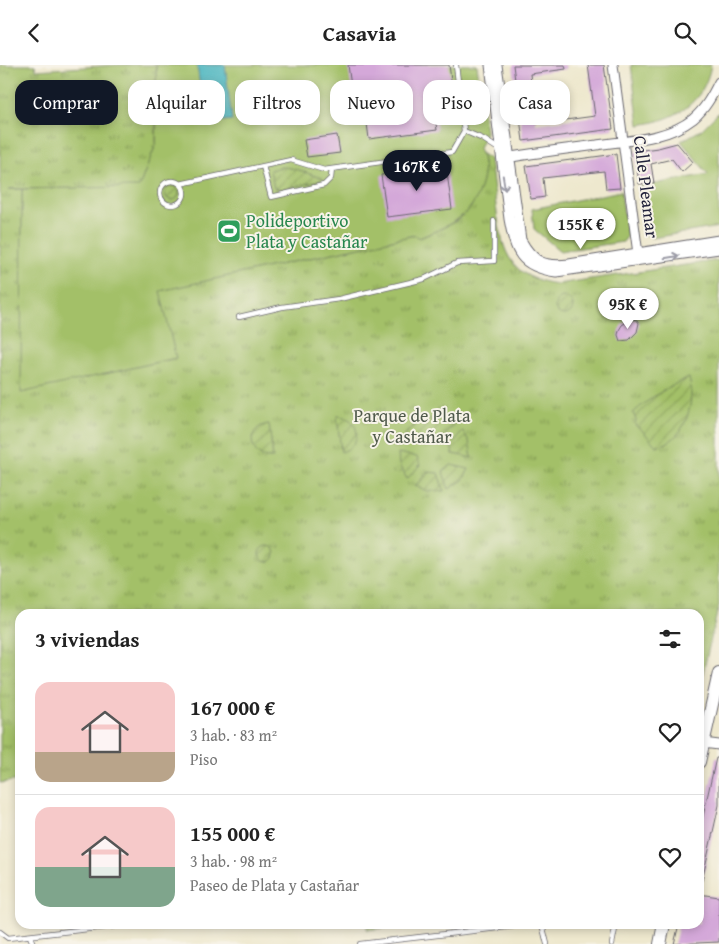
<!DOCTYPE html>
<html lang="es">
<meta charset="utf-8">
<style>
body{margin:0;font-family:"Gentium Book Plus",serif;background:#f2f2f2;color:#222;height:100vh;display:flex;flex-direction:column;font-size:19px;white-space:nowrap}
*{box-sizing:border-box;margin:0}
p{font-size:16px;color:#767676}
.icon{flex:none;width:28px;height:28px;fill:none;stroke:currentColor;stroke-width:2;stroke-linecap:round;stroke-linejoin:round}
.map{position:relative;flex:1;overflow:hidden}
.sheet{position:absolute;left:15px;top:544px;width:689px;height:320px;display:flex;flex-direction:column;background:#fff;border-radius:15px;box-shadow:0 2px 8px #0003}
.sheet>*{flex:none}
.hud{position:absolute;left:15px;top:15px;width:690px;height:45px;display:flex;gap:10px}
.price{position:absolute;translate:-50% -42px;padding:0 11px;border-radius:18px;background:#fff;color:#222;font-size:16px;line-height:32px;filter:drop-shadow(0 1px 2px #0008)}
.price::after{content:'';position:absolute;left:50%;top:30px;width:15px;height:11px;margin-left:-8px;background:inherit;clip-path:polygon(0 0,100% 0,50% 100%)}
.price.on{background:#111827;color:#fff}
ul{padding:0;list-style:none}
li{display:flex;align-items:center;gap:15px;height:125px;padding:0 20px}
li+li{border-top:1px solid #e0e0e0}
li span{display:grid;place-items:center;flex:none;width:140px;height:100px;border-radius:15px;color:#555}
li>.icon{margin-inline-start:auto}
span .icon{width:60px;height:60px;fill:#fffc;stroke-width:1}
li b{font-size:21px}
h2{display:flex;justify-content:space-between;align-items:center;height:60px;padding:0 20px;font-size:21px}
.pill{padding:0 18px;border-radius:15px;background:#fff;box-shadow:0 2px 8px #0003;font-size:18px;line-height:45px}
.pill.on{background:#111827;color:#fff}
header{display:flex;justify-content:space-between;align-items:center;height:65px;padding:0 20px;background:#fff;font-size:22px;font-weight:600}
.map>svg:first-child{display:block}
.grass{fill:#a3c067;stroke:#627151}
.park{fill:url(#park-tufts);stroke:#627151}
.garden{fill:url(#garden-furrows);stroke:#627151}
.water{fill:#43b2be;stroke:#326a7c}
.building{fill:#d4a8d9}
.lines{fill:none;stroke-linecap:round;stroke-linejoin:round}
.lane-casing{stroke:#69676e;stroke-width:6}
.street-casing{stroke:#69676e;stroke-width:11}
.secondary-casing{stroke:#69676e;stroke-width:14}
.lane{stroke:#fff;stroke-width:4.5}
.street{stroke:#fff;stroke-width:9}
.secondary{stroke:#fff;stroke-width:12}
.oneway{stroke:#9c9ca7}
.labels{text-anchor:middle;stroke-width:4;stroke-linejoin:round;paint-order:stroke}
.street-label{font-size:18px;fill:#22223b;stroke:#f7f3e8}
.leisure-label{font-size:18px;fill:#27864d;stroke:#f7f3e8;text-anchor:start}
.park-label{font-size:18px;fill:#4f594a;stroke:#f7f3e8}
</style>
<header><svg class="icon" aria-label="back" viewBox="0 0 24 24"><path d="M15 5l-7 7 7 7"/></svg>Casavia<svg class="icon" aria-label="search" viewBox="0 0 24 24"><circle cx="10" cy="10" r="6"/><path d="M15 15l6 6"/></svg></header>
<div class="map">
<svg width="719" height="879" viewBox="0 0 719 879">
<defs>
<pattern id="park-tufts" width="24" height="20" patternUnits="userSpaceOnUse" patternTransform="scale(1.25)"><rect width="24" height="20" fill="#a3c067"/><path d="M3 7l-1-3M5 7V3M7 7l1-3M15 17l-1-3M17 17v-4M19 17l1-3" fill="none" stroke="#849c56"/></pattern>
<pattern id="garden-furrows" width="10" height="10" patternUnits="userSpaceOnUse" patternTransform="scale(1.25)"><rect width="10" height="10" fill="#a3c067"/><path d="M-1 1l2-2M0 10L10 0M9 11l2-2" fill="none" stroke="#849c56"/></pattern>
</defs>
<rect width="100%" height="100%" fill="#f7f3e8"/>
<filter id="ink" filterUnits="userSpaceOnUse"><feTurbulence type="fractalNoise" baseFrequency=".02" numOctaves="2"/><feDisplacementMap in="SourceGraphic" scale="10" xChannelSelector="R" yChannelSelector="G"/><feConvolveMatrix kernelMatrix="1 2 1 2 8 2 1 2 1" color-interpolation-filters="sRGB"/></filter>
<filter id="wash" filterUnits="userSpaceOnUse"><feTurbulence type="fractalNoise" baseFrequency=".0096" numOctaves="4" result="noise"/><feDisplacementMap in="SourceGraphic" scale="20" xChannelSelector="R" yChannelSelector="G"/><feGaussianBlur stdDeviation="1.12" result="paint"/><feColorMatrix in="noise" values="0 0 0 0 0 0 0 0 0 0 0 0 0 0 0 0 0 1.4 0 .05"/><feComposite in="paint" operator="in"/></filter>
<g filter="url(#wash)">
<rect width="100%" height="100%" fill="#eee8ce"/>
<path class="grass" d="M 156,0 L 477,0 L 486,67 L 479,83 C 485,100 485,107 480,124 C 471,153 445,162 419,173 L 415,170 L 161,226 L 176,293 L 20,329 L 22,124 L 139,121 L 156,79 Z
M 631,0 L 711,0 C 704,39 675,55 639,60 Z
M 719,47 L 719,162 L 652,173 L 645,169 L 639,122 L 708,109 L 681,76 L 701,65 Z
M 621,126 L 627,172 L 623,177 L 560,186 L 534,164 L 532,144 Z
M 367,859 L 418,859 L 367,865 Z"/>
<path class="park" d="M 0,0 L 35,0 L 36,5 L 119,0 L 156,0 L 156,79 L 139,122 L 9,124 L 22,124 L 21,328 L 176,293 L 160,226 L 415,170 L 420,173 C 447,161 471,154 480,123 C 484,110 485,101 481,88 L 490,94 C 492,112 495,130 497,148 C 503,189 511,213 557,219 L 719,195 L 719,540 L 699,624 L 699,549 L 20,549 L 20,715 L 0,718 Z"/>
<path class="garden" d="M 281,102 C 296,102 309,110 323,113 L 320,116 L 278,125 L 277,123 L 274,123 L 270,105 Z
M165 128a7 7 0 1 1 14 0a7 7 0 1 1-14 0Z
M555 241a9 9 0 1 1 18 0a9 9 0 1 1-18 0Z
M 689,313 C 696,337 685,378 656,381 L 643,366 L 635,360 L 636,355 L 633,348 C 650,333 668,321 689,313 Z
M 337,351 C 361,351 364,381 341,387 Z
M 430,354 L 444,355 L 455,359 L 442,374 L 430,373 L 420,381 L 401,377 C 406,364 417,357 430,354 Z
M 269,359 L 273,393 L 272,393 C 261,394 254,388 252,376 C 253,366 259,360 269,359 Z
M 463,366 L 469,376 L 472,393 L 453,389 L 451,381 Z
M 398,388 L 417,392 L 420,400 L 407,414 L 399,400 Z
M 451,400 L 469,404 L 463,415 L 449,424 L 443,407 Z
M 428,407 L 438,408 L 444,426 L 427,426 L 415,421 Z
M259 489a8 8 0 1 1 16 0a8 8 0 1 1-16 0Z"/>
<path class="water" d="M 197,0 L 225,0 L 232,55 L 205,58 Z
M 274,16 L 278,48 L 246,53 L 242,20 Z"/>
<g id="blocks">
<path class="building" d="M 348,0 L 449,0 L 456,50 L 435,53 L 437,65 L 369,74 L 364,35 L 353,35 Z
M 513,0 L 565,0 L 566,4 L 530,9 L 536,59 L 595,51 L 588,0 L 604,0 L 613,64 L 523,76 Z
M 337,70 L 340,88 L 307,92 L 304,75 Z
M 677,78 L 693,97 L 682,107 L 672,94 L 651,99 L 654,118 L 639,119 L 635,86 L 658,83 Z
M 616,89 L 620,123 L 606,124 L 604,106 L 543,113 L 545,132 L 531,134 L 526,101 Z
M 446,101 L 452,144 L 387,152 L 381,110 Z
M 631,254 L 637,255 L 639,258 L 637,267 L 629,275 L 620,276 L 618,270 L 619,265 L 622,260 Z
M 716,693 L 719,693 L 719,740 L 702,816 L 699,815 L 699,769 Z
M 699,829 L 719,832 L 719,877 L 674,879 L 679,859 L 699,859 Z"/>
</g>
</g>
<g filter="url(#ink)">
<use href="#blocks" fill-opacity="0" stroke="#69676e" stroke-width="1"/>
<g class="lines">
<g class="lane-casing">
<path id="lane" d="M 464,66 L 483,74 L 500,85
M 263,101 L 271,132 L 324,120 L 331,113 L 332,104
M160 128a12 12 0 1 1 24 0a12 12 0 1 1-24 0Z
M 180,119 L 291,95 L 324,105 L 452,87 L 464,66 L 456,0
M 239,252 L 282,242 L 339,234 L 424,214 L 457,198 L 494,196 L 494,156
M 542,859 L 547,879
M 0,867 L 8,873 L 133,859
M 30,871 L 33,879
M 360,879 L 532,859
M 612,879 L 616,859"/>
</g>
<g class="street-casing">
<path id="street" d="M 490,0 L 509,154 C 515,187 520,202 556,207 L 719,184
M 497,0 L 521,175 C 533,197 544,202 569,199 L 719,175
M 613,0 L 638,189
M 505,93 C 535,88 566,84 597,80 C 629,75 666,75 693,54 C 705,44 712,31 719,17
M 703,678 L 719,680"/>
</g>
<g class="secondary-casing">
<path id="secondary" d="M 699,697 L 719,608
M 660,879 L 664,859"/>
</g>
<use href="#lane" class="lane"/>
<use href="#street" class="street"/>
<use href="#secondary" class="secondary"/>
</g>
<defs><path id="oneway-shaft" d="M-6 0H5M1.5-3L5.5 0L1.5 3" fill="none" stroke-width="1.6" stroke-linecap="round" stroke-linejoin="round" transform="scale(1.25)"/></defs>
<g class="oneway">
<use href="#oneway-shaft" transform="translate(504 118) rotate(81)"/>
<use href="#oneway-shaft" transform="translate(672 192) rotate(-9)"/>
</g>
</g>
<defs>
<g id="stadium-square" transform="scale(1.25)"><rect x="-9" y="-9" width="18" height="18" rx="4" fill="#2e9e5b" stroke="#f7f3e8"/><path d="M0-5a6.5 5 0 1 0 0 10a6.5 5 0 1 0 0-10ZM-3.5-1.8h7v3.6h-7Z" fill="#fff"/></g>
</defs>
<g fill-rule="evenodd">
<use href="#stadium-square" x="229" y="166"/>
</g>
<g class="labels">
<g class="street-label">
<text transform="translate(646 122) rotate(83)" y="6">Calle Pleamar</text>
</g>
<g class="leisure-label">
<text x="246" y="162">Polideportivo<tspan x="246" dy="21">Plata y Castañar</tspan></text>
</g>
<g class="park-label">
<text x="412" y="357">Parque de Plata<tspan x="412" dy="21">y Castañar</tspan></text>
</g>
</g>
</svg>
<b class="price on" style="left:417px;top:127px">167K €</b>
<b class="price" style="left:581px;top:185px">155K €</b>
<b class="price" style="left:628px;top:265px">95K €</b>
<div class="hud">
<a class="pill on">Comprar</a>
<a class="pill">Alquilar</a>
<a class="pill">Filtros</a>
<a class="pill">Nuevo</a>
<a class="pill">Piso</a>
<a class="pill">Casa</a>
</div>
<section class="sheet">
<h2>3 viviendas<svg class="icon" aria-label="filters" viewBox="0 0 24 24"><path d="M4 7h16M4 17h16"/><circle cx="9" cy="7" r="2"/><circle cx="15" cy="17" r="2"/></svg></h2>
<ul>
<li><span style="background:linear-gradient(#f6c9c9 70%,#b9a48a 0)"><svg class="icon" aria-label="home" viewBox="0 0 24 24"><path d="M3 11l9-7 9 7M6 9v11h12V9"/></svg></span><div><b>167 000 €</b><p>3 hab. · 83 m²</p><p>Piso</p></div><svg class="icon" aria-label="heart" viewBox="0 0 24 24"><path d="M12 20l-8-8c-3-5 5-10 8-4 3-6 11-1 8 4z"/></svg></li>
<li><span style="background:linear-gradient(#f6c9c9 60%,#7fa58c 0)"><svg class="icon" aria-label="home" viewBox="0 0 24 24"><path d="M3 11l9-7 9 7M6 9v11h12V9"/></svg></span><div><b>155 000 €</b><p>3 hab. · 98 m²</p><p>Paseo de Plata y Castañar</p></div><svg class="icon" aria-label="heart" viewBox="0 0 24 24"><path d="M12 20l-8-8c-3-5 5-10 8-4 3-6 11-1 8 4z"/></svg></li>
</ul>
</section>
</div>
